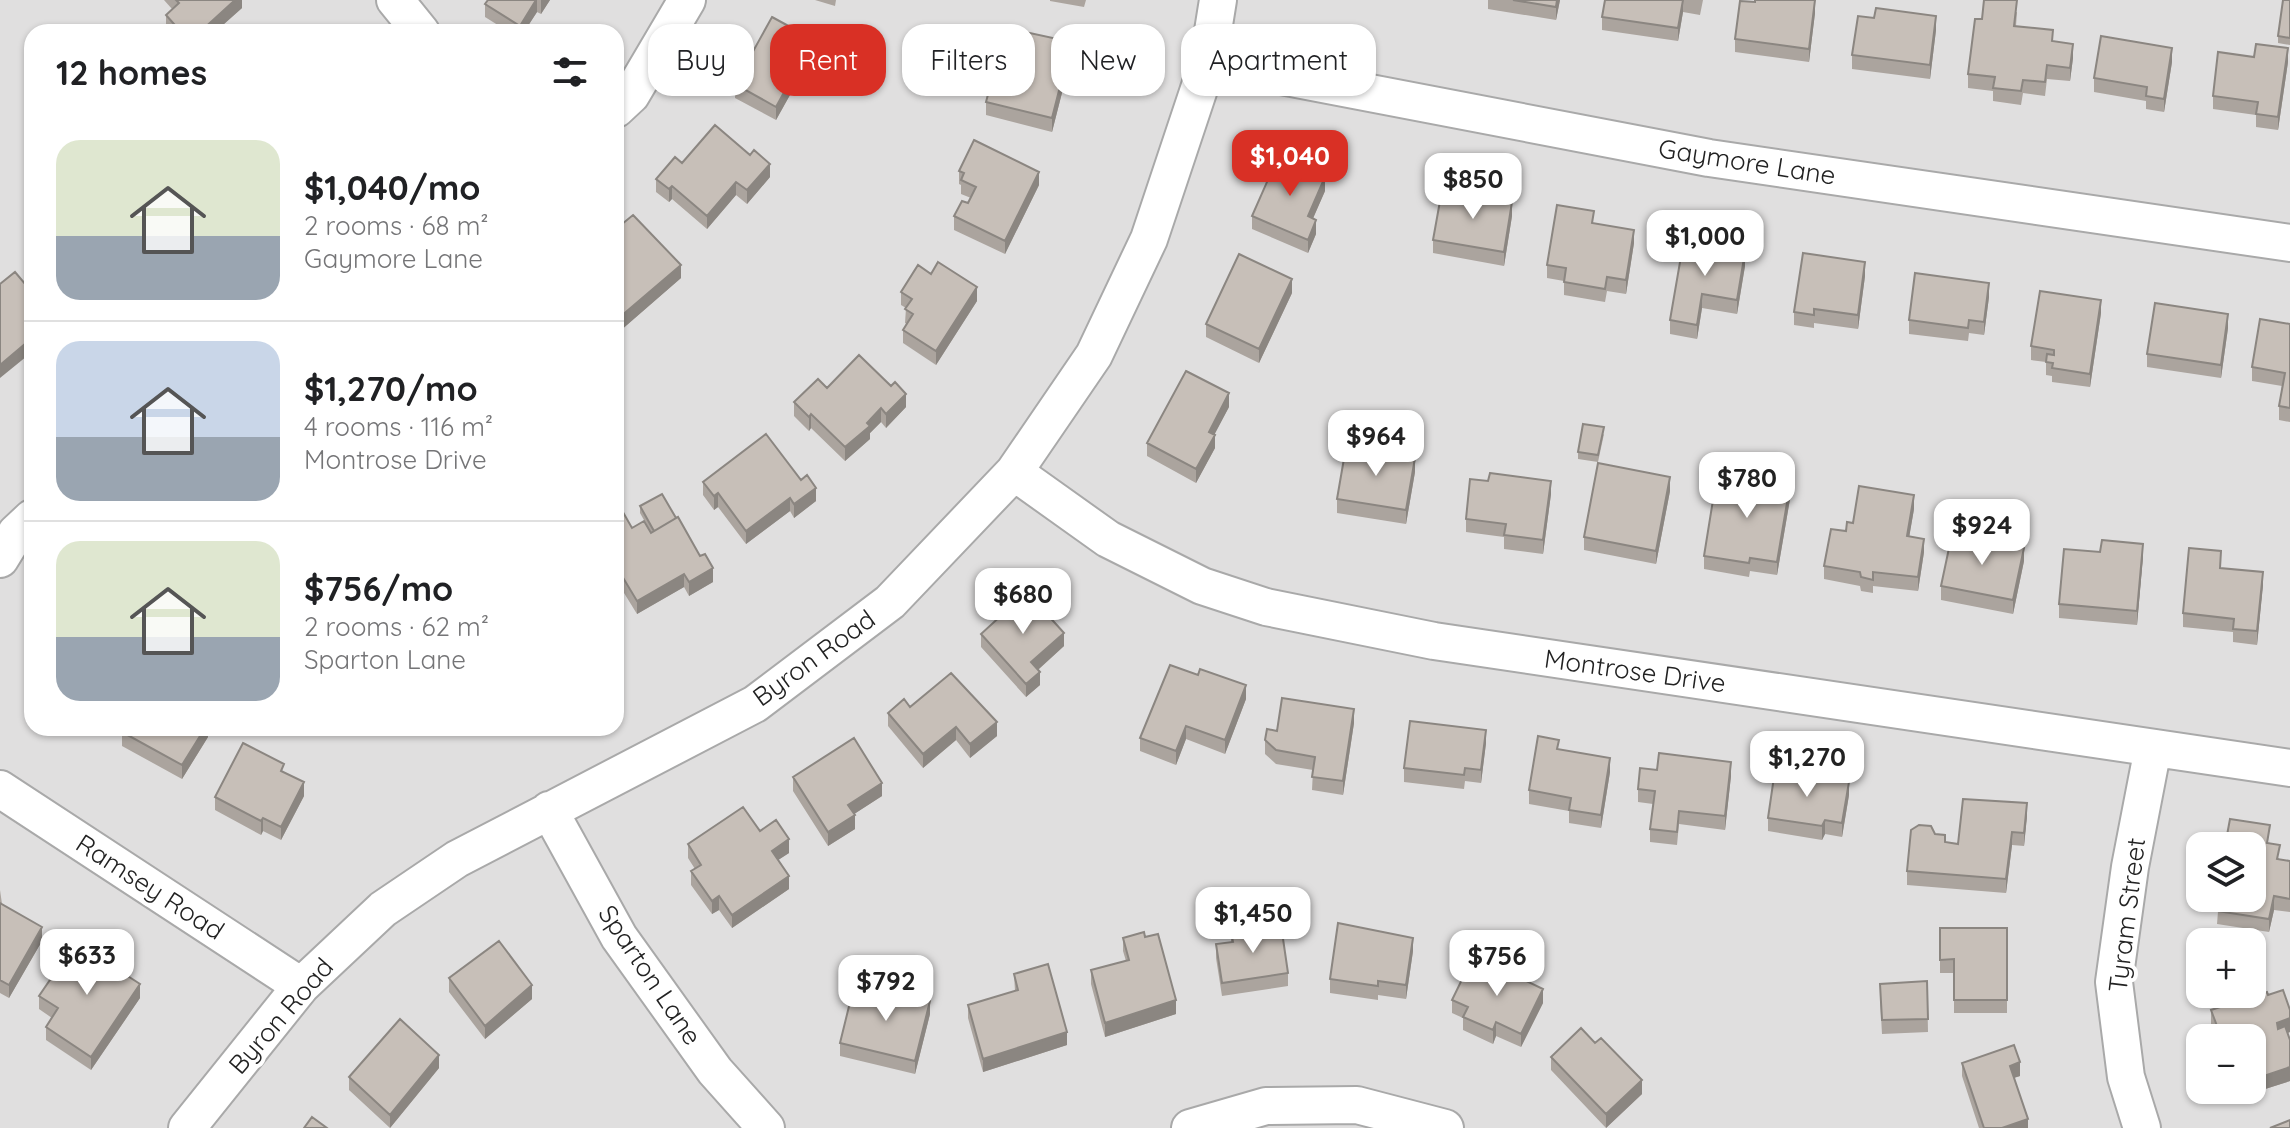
<!DOCTYPE html>
<meta charset="utf-8">
<style>
body{margin:0;font-family:Quicksand,sans-serif;background:#f2f2f2;color:#202124;height:100vh;display:flex;flex-direction:column;font-size:30px;white-space:nowrap}
*{box-sizing:border-box;margin:0}
p{font-size:26px;color:#757577}
.icon{flex:none;width:44px;height:44px;fill:none;stroke:currentColor;stroke-width:2;stroke-linecap:round;stroke-linejoin:round}
.map{position:relative;flex:1;overflow:hidden}
.details{position:absolute;left:24px;top:24px;width:600px;height:712px;display:flex;flex-direction:column;background:#fff;border-radius:24px;box-shadow:0 2px 6px #0004}
.details>*{flex:none}
.top-card{position:absolute;left:648px;top:24px;width:760px;height:72px;display:flex;gap:16px}
.controls{position:absolute;left:2186px;top:832px;display:grid;gap:16px}
.controls a{display:grid;place-items:center;width:80px;height:80px;border-radius:16px;background:#fff;box-shadow:0 2px 6px #0004;font-size:40px}
.price{position:absolute;translate:-50% -68px;padding:0 18px;border-radius:16px;background:#fff;color:#222;font-size:26px;line-height:52px;filter:drop-shadow(0 2px 4px #0008)}
.price::after{content:'';position:absolute;left:50%;top:48px;width:24px;height:18px;margin-left:-12px;background:inherit;clip-path:polygon(0 0,100% 0,50% 100%)}
.price.on{background:#d93025;color:#fff}
ul{padding:0;list-style:none}
li{display:flex;align-items:center;gap:24px;height:200px;padding:0 32px}
li+li{border-top:2px solid #e0e0e0}
li span{display:grid;place-items:center;flex:none;width:224px;height:160px;border-radius:24px;color:#555}
li>.icon{margin-inline-start:auto}
span .icon{width:96px;height:96px;fill:#fffc;stroke-width:1}
li b{font-size:34px}
h2{display:flex;justify-content:space-between;align-items:center;height:96px;padding:0 32px;font-size:34px}
.chip{padding:0 28px;border-radius:24px;background:#fff;box-shadow:0 2px 6px #0004;font-size:28px;line-height:72px}
.chip.on{background:#d93025;color:#fff}
.map>svg:first-child{display:block}
.residential{fill:#e0dfdf;fill-rule:evenodd}
.lines{fill:none;stroke-linecap:round;stroke-linejoin:round}
.minor-casing{stroke:#a9a9a9;stroke-width:40}
.minor{stroke:#fff;stroke-width:36}
.wall{fill:#aba49e}
.shaded-wall{fill:#8b8681}
.building{fill:#c7bfb8;stroke:#8b8681;stroke-width:2}
.labels{text-anchor:middle;stroke-width:8;stroke-linejoin:round;paint-order:stroke}
.street-label{font-size:26px;fill:#222;stroke:#fff}
</style>
<div class="map">
<svg width="2290" height="1128" viewBox="0 0 2290 1128">
<rect width="100%" height="100%" fill="#f2efe9"/>
<path class="residential" d="M 0,0 L 2290,0 L 2290,1128 L 0,1128 ZM 32,32 L 616,32 L 616,728 L 32,728 ZM 2200,846 L 2252,846 L 2252,898 L 2200,898 ZM 2200,942 L 2252,942 L 2252,994 L 2200,994 ZM 2200,1038 L 2252,1038 L 2252,1090 L 2200,1090 Z"/>
<g class="lines">
<g class="minor-casing">
<path id="minor" d="M 395,0 L 421,32
M 1208,62 L 1709,158 L 2290,243
M 616,109 L 631,95 L 687,0
M 1014,472 L 1108,539 L 1202,586 L 1266,607 L 1434,641 L 2290,768
M 0,559 L 16,533 L 32,518
M 0,789 L 301,986
M 549,810 L 619,937 L 715,1071 L 766,1128
M 187,1128 L 301,986 L 383,909 L 457,859 L 755,704 L 890,602 L 1014,472 L 1094,355 L 1149,239 L 1208,62 L 1218,0
M 1190,1128 L 1266,1106 L 1357,1105 L 1445,1128
M 2142,1128 L 2126,1077 L 2114,982 L 2130,867 L 2153,748"/>
</g>
<use href="#minor" class="minor"/>
</g>
<path class="wall" d="M 164,0 L 242,0 L 242,8 L 215,32 L 169,32 L 166,28 L 166,15 L 172,9 Z
M 488,0 L 550,0 L 541,14 L 537,12 L 524,32 L 509,32 L 485,17 L 485,4 Z
M 815,0 L 836,0 L 835,6 Z
M 1050,0 L 1086,0 L 1084,7 L 1050,1 Z
M 1488,0 L 1560,0 L 1556,20 L 1488,9 Z
M 1605,0 L 1703,0 L 1700,15 L 1683,12 L 1678,41 L 1602,30 L 1602,17 Z
M 2290,0 L 2290,45 L 2278,43 L 2278,36 Z
M 2017,12 L 2016,26 L 2053,42 L 2073,58 L 2070,81 L 2047,79 L 2045,96 L 2023,93 L 2021,105 L 1993,101 L 1993,91 L 1968,88 L 1968,74 L 1982,19 Z
M 1815,13 L 1809,62 L 1735,52 L 1735,39 Z
M 1874,18 L 1936,30 L 1930,79 L 1852,69 L 1852,55 Z
M 805,49 L 803,53 L 805,68 L 776,120 L 735,98 L 735,84 Z
M 1085,58 L 1078,84 L 1065,81 L 1052,132 L 986,115 L 986,102 L 1001,70 Z
M 2172,62 L 2164,112 L 2146,109 L 2146,101 L 2094,92 L 2094,78 Z
M 2288,62 L 2278,130 L 2256,127 L 2256,115 L 2213,109 L 2213,96 Z
M 682,163 L 770,177 L 747,204 L 736,195 L 707,229 L 672,199 L 669,202 L 656,192 L 656,179 Z
M 959,171 L 1039,185 L 1005,254 L 954,230 L 954,216 L 968,203 L 971,198 L 961,194 L 961,185 L 959,184 Z
M 1325,191 L 1313,218 L 1316,234 L 1308,253 L 1252,229 L 1252,216 Z
M 1512,216 L 1504,266 L 1433,253 L 1433,240 Z
M 1594,223 L 1634,243 L 1626,294 L 1607,291 L 1605,302 L 1564,295 L 1564,281 L 1547,278 L 1547,265 Z
M 616,229 L 681,278 L 620,331 L 616,326 Z
M 1745,252 L 1745,266 L 1737,314 L 1702,308 L 1697,339 L 1670,334 L 1670,320 Z
M 931,274 L 977,301 L 936,365 L 903,343 L 903,330 L 907,324 L 905,323 L 906,308 L 901,305 L 901,292 Z
M 1865,276 L 1858,329 L 1814,323 L 1814,328 L 1794,325 L 1794,312 Z
M 1292,293 L 1259,363 L 1206,337 L 1206,324 Z
M 1989,297 L 1984,335 L 1969,333 L 1968,341 L 1909,334 L 1909,320 Z
M 2101,313 L 2090,387 L 2052,382 L 2052,376 L 2046,375 L 2046,362 L 2031,360 L 2031,346 Z
M 2290,324 L 2290,422 L 2279,420 L 2279,406 L 2282,386 L 2252,381 L 2252,367 Z
M 2228,328 L 2221,378 L 2147,367 L 2147,354 Z
M 827,388 L 906,407 L 886,428 L 881,422 L 870,433 L 870,439 L 845,461 L 811,428 L 809,431 L 794,416 L 794,402 Z
M 1229,407 L 1214,434 L 1215,448 L 1196,483 L 1147,456 L 1147,443 Z
M 1604,434 L 1598,462 L 1578,459 L 1578,452 Z
M 1415,472 L 1406,524 L 1337,513 L 1337,499 Z
M 703,482 L 816,501 L 794,518 L 790,511 L 746,544 L 718,507 L 714,510 L 703,495 Z
M 1670,491 L 1656,564 L 1584,550 L 1584,537 Z
M 1551,494 L 1543,554 L 1504,549 L 1504,537 L 1466,532 L 1466,519 Z
M 1790,499 L 1777,575 L 1750,571 L 1749,577 L 1704,569 L 1704,556 Z
M 640,506 L 713,582 L 689,596 L 684,587 L 637,614 L 616,580 L 616,509 L 632,528 L 649,529 L 640,513 Z
M 1914,509 L 1909,537 L 1924,552 L 1918,591 L 1873,586 L 1873,593 L 1861,591 L 1860,586 L 1824,579 L 1824,566 L 1853,523 Z
M 2143,557 L 2137,625 L 2059,618 L 2059,604 Z
M 2024,561 L 2013,614 L 1941,600 L 1941,586 Z
M 2221,568 L 2263,585 L 2257,645 L 2233,642 L 2233,632 L 2183,627 L 2183,613 Z
M 981,634 L 1064,646 L 1038,670 L 1040,685 L 1026,697 L 981,647 Z
M 1198,675 L 1246,699 L 1225,754 L 1186,739 L 1176,765 L 1140,751 L 1140,738 Z
M 910,707 L 997,736 L 970,758 L 956,740 L 923,768 L 888,726 L 888,713 Z
M 1354,723 L 1343,795 L 1312,790 L 1313,770 L 1276,764 L 1265,754 L 1265,740 L 1277,731 Z
M 208,728 L 208,737 L 182,779 L 122,746 L 122,732 Z
M 1486,743 L 1481,783 L 1465,781 L 1464,789 L 1404,782 L 1404,768 Z
M 1559,750 L 1610,772 L 1601,828 L 1569,823 L 1569,811 L 1529,804 L 1529,790 Z
M 1657,770 L 1731,776 L 1725,830 L 1679,824 L 1677,845 L 1650,842 L 1650,829 L 1653,804 L 1638,802 L 1638,789 Z
M 284,773 L 304,796 L 281,840 L 263,831 L 261,835 L 215,810 L 215,797 Z
M 793,777 L 882,796 L 854,814 L 855,829 L 828,846 L 793,791 Z
M 1849,795 L 1842,837 L 1825,834 L 1822,840 L 1768,831 L 1768,818 Z
M 2027,816 L 2024,846 L 2012,845 L 2006,893 L 1907,885 L 1907,871 L 1945,842 L 1958,844 Z
M 760,831 L 789,853 L 778,860 L 789,889 L 732,928 L 719,910 L 712,914 L 691,885 L 691,871 L 695,869 L 688,858 L 688,844 Z
M 2270,839 L 2269,843 L 2279,859 L 2290,861 L 2290,912 L 2274,910 L 2269,932 L 2217,924 L 2219,899 L 2214,898 L 2252,898 Z
M 0,890 L 2,904 L 42,941 L 9,998 L 0,993 Z
M 1940,928 L 2007,928 L 2007,1013 L 1954,1013 L 1954,973 L 1940,973 Z
M 1231,932 L 1288,973 L 1288,986 L 1222,996 L 1216,958 L 1216,944 L 1231,942 Z
M 1145,937 L 1176,1014 L 1105,1037 L 1091,984 L 1091,970 L 1126,961 L 1123,951 L 1123,938 Z
M 1413,951 L 1406,999 L 1378,995 L 1378,1000 L 1330,993 L 1330,979 Z
M 80,959 L 111,962 L 109,964 L 140,998 L 91,1070 L 46,1040 L 46,1027 L 52,1018 L 39,1009 L 39,996 Z
M 1014,974 L 1067,1045 L 983,1072 L 968,1018 L 968,1005 L 1015,991 Z
M 449,978 L 532,999 L 485,1039 L 449,992 Z
M 1927,981 L 1928,1032 L 1882,1034 L 1880,997 Z
M 2268,995 L 2290,1018 L 2290,1032 L 2288,1033 L 2290,1040 L 2290,1081 L 2240,1097 L 2238,1090 L 2252,1090 L 2252,1038 L 2216,1036 L 2211,1024 L 2211,1010 Z
M 1452,1000 L 1543,1003 L 1521,1047 L 1496,1036 L 1493,1044 L 1463,1030 L 1463,1018 L 1452,1013 Z
M 930,1014 L 915,1074 L 840,1056 L 840,1043 Z
M 1551,1057 L 1642,1094 L 1606,1128 L 1551,1070 Z
M 1962,1063 L 2020,1076 L 2014,1078 L 2028,1128 L 1979,1128 L 1962,1076 Z
M 439,1068 L 390,1128 L 349,1090 L 349,1077 Z"/>
<path class="shaded-wall" d="M 235,0 L 242,0 L 242,8 L 215,32 L 200,32 Z
M 536,0 L 537,0 L 537,12 L 524,32 L 520,32 L 520,26 Z
M 541,0 L 550,0 L 541,14 Z
M 1557,0 L 1560,0 L 1556,20 L 1556,7 Z
M 1683,0 L 1683,12 L 1678,41 L 1678,28 Z
M 1815,0 L 1815,13 L 1809,62 L 1809,49 Z
M 1936,16 L 1936,30 L 1930,79 L 1930,65 Z
M 805,35 L 805,49 L 797,63 L 797,50 Z
M 2073,44 L 2073,58 L 2070,81 L 2070,68 Z
M 1085,45 L 1085,58 L 1078,84 L 1078,71 Z
M 2172,48 L 2172,62 L 2164,112 L 2164,99 Z
M 2288,48 L 2288,62 L 2278,130 L 2278,117 Z
M 805,54 L 805,68 L 776,120 L 776,107 Z
M 1065,67 L 1065,81 L 1052,132 L 1052,118 Z
M 770,164 L 770,177 L 747,204 L 747,190 Z
M 1039,172 L 1039,185 L 1005,254 L 1005,241 Z
M 1325,177 L 1325,191 L 1308,230 L 1308,216 Z
M 736,182 L 736,195 L 707,229 L 707,216 Z
M 672,186 L 672,199 L 669,202 L 669,189 Z
M 1512,202 L 1512,216 L 1504,266 L 1504,252 Z
M 1316,220 L 1316,234 L 1308,253 L 1308,240 Z
M 1634,230 L 1634,243 L 1626,294 L 1626,280 Z
M 1745,252 L 1745,266 L 1737,314 L 1737,300 Z
M 1865,262 L 1865,276 L 1858,329 L 1858,315 Z
M 681,265 L 681,278 L 620,331 L 620,317 Z
M 1292,279 L 1292,293 L 1259,363 L 1259,349 Z
M 1989,283 L 1989,297 L 1984,335 L 1984,322 Z
M 977,287 L 977,301 L 936,365 L 936,351 Z
M 1702,294 L 1702,308 L 1697,339 L 1697,325 Z
M 2101,300 L 2101,313 L 2090,387 L 2090,374 Z
M 2228,314 L 2228,328 L 2221,378 L 2221,365 Z
M 32,338 L 32,352 L 0,378 L 0,365 Z
M 1229,393 L 1229,407 L 1209,445 L 1209,432 Z
M 906,394 L 906,407 L 886,428 L 886,414 Z
M 881,408 L 881,422 L 870,433 L 870,439 L 845,461 L 845,447 Z
M 811,414 L 811,428 L 809,431 L 809,417 Z
M 1215,435 L 1215,448 L 1196,483 L 1196,469 Z
M 1415,458 L 1415,472 L 1406,524 L 1406,510 Z
M 1670,477 L 1670,491 L 1656,564 L 1656,551 Z
M 1551,481 L 1551,494 L 1543,554 L 1543,540 Z
M 1790,485 L 1790,499 L 1777,575 L 1777,562 Z
M 816,488 L 816,501 L 794,518 L 794,504 Z
M 718,493 L 718,507 L 714,510 L 714,496 Z
M 1914,495 L 1914,509 L 1907,550 L 1907,536 Z
M 790,498 L 790,511 L 746,544 L 746,531 Z
M 1924,539 L 1924,552 L 1918,591 L 1918,577 Z
M 2143,544 L 2143,557 L 2137,625 L 2137,611 Z
M 2024,548 L 2024,561 L 2013,614 L 2013,600 Z
M 713,568 L 713,582 L 689,596 L 689,582 Z
M 2263,572 L 2263,585 L 2257,645 L 2257,631 Z
M 684,574 L 684,587 L 637,614 L 637,601 Z
M 1064,633 L 1064,646 L 1031,676 L 1031,662 Z
M 1040,672 L 1040,685 L 1026,697 L 1026,684 Z
M 1246,685 L 1246,699 L 1225,754 L 1225,740 Z
M 1354,709 L 1354,723 L 1343,795 L 1343,781 Z
M 997,722 L 997,736 L 970,758 L 970,744 Z
M 1186,726 L 1186,739 L 1176,765 L 1176,751 Z
M 956,727 L 956,740 L 923,768 L 923,754 Z
M 205,728 L 208,728 L 208,737 L 182,779 L 182,765 Z
M 1486,730 L 1486,743 L 1481,783 L 1481,770 Z
M 1610,758 L 1610,772 L 1601,828 L 1601,815 Z
M 1731,762 L 1731,776 L 1725,830 L 1725,816 Z
M 304,782 L 304,796 L 281,840 L 281,827 Z
M 1849,782 L 1849,795 L 1842,837 L 1842,823 Z
M 882,783 L 882,796 L 848,818 L 848,805 Z
M 2027,803 L 2027,816 L 2024,846 L 2024,833 Z
M 855,815 L 855,829 L 828,846 L 828,832 Z
M 263,818 L 263,831 L 261,835 L 261,821 Z
M 1825,820 L 1825,834 L 1822,840 L 1822,826 Z
M 2012,832 L 2012,845 L 2006,893 L 2006,879 Z
M 789,839 L 789,853 L 772,864 L 772,851 Z
M 789,876 L 789,889 L 732,928 L 732,915 Z
M 719,896 L 719,910 L 712,914 L 712,901 Z
M 2274,896 L 2274,910 L 2269,932 L 2269,919 Z
M 42,927 L 42,941 L 9,998 L 9,985 Z
M 1413,938 L 1413,951 L 1406,999 L 1406,985 Z
M 111,949 L 111,962 L 103,974 L 103,960 Z
M 140,984 L 140,998 L 91,1070 L 91,1057 Z
M 532,985 L 532,999 L 485,1039 L 485,1026 Z
M 1543,989 L 1543,1003 L 1521,1047 L 1521,1034 Z
M 1176,1000 L 1176,1014 L 1105,1037 L 1105,1023 Z
M 930,1001 L 930,1014 L 915,1074 L 915,1061 Z
M 2290,1018 L 2290,1032 L 2277,1036 L 2277,1023 Z
M 1496,1022 L 1496,1036 L 1493,1044 L 1493,1030 Z
M 1067,1032 L 1067,1045 L 983,1072 L 983,1059 Z
M 439,1055 L 439,1068 L 390,1128 L 390,1115 Z
M 2020,1062 L 2020,1076 L 2010,1079 L 2010,1066 Z
M 2290,1067 L 2290,1081 L 2240,1097 L 2240,1090 L 2252,1090 L 2252,1080 Z
M 1642,1080 L 1642,1094 L 1606,1128 L 1606,1114 Z
M 2028,1119 L 2028,1128 L 2002,1128 Z"/>
<path class="building" d="M 176,0 L 235,0 L 200,32 L 181,32 L 166,15 L 179,3 Z
M 488,0 L 536,0 L 520,26 L 485,4 Z
M 1513,0 L 1557,0 L 1556,7 Z
M 1605,0 L 1683,0 L 1678,28 L 1602,17 Z
M 1755,0 L 1815,0 L 1809,49 L 1735,39 L 1740,1 L 1755,2 Z
M 1984,0 L 2017,0 L 2014,26 L 2053,30 L 2052,41 L 2073,44 L 2070,68 L 2047,65 L 2045,82 L 2023,80 L 2021,91 L 1993,88 L 1995,77 L 1968,74 L 1975,19 L 1982,19 Z
M 2283,0 L 2290,0 L 2290,38 L 2278,36 Z
M 1876,8 L 1936,16 L 1930,65 L 1852,55 L 1858,16 L 1874,18 Z
M 772,17 L 805,35 L 797,50 L 805,54 L 776,107 L 735,84 Z
M 1011,29 L 1085,45 L 1078,71 L 1065,67 L 1052,118 L 986,102 L 995,68 L 1001,70 Z
M 2101,36 L 2172,48 L 2164,99 L 2146,96 L 2147,87 L 2094,78 Z
M 2256,44 L 2288,48 L 2278,117 L 2256,114 L 2258,102 L 2213,96 L 2218,52 L 2254,57 Z
M 715,125 L 750,155 L 754,150 L 770,164 L 747,190 L 736,182 L 707,216 L 672,186 L 669,189 L 656,179 L 675,157 L 682,163 Z
M 974,140 L 1039,172 L 1005,241 L 954,216 L 962,201 L 968,203 L 976,187 L 961,180 L 964,173 L 959,171 Z
M 1278,157 L 1325,177 L 1308,216 L 1316,220 L 1308,240 L 1252,216 Z
M 1442,190 L 1512,202 L 1504,252 L 1433,240 Z
M 1557,205 L 1594,211 L 1592,223 L 1634,230 L 1626,280 L 1607,277 L 1605,289 L 1564,282 L 1566,268 L 1547,265 Z
M 633,215 L 681,265 L 620,317 L 616,312 L 616,229 Z
M 1684,239 L 1745,252 L 1737,300 L 1702,294 L 1697,325 L 1670,320 Z
M 1803,253 L 1865,262 L 1858,315 L 1814,309 L 1814,315 L 1794,312 Z
M 1239,254 L 1292,279 L 1259,349 L 1206,324 Z
M 938,262 L 977,287 L 936,351 L 903,330 L 913,314 L 905,309 L 912,299 L 901,292 L 918,265 L 931,274 Z
M 15,272 L 32,292 L 32,338 L 0,365 L 0,284 Z
M 1915,273 L 1989,283 L 1984,322 L 1969,320 L 1968,328 L 1909,320 Z
M 2040,291 L 2101,300 L 2090,374 L 2052,368 L 2053,363 L 2046,362 L 2047,354 L 2054,355 L 2054,350 L 2031,346 Z
M 2155,303 L 2228,314 L 2221,365 L 2147,354 Z
M 2260,319 L 2290,324 L 2290,408 L 2279,406 L 2285,373 L 2252,367 Z
M 859,355 L 891,386 L 895,382 L 906,394 L 886,414 L 881,408 L 867,423 L 870,426 L 845,447 L 811,414 L 809,417 L 794,402 L 818,379 L 827,388 Z
M 1186,371 L 1229,393 L 1209,432 L 1215,435 L 1196,469 L 1147,443 Z
M 1583,424 L 1604,427 L 1598,455 L 1578,452 Z
M 766,434 L 801,480 L 807,475 L 816,488 L 794,504 L 790,498 L 746,531 L 718,493 L 714,496 L 703,482 Z
M 1346,447 L 1415,458 L 1406,510 L 1337,499 Z
M 1598,463 L 1670,477 L 1656,551 L 1584,537 Z
M 1490,473 L 1551,481 L 1543,540 L 1504,535 L 1506,524 L 1466,519 L 1470,479 L 1488,481 Z
M 1722,474 L 1790,485 L 1777,562 L 1750,558 L 1749,563 L 1704,556 L 1713,500 L 1717,500 Z
M 1859,486 L 1914,495 L 1907,536 L 1924,539 L 1918,577 L 1873,572 L 1873,580 L 1861,577 L 1860,572 L 1824,566 L 1831,529 L 1846,531 L 1847,522 L 1853,523 Z
M 662,494 L 676,518 L 654,531 L 640,506 Z
M 620,507 L 632,528 L 644,521 L 651,533 L 678,517 L 700,556 L 705,554 L 713,568 L 689,582 L 684,574 L 637,601 L 616,566 L 616,509 Z
M 1952,534 L 2024,548 L 2013,600 L 1941,586 Z
M 2102,540 L 2143,544 L 2137,611 L 2059,604 L 2064,549 L 2100,552 Z
M 2189,548 L 2221,551 L 2220,568 L 2263,572 L 2257,631 L 2233,629 L 2234,619 L 2183,613 Z
M 1027,592 L 1064,633 L 1031,662 L 1040,672 L 1026,684 L 981,634 Z
M 1170,665 L 1198,675 L 1200,669 L 1246,685 L 1225,740 L 1186,726 L 1176,751 L 1140,738 Z
M 951,673 L 997,722 L 970,744 L 956,727 L 923,754 L 888,713 L 904,699 L 910,707 Z
M 1282,698 L 1354,709 L 1343,781 L 1312,777 L 1315,757 L 1276,750 L 1265,740 L 1267,729 L 1277,731 Z
M 1410,721 L 1486,730 L 1481,770 L 1465,768 L 1464,775 L 1404,768 Z
M 124,728 L 205,728 L 182,765 L 122,732 Z
M 1538,736 L 1559,740 L 1557,749 L 1610,758 L 1601,815 L 1569,810 L 1571,798 L 1529,790 Z
M 854,738 L 882,783 L 848,805 L 855,815 L 828,832 L 793,777 Z
M 243,743 L 284,764 L 281,771 L 304,782 L 281,827 L 263,818 L 261,821 L 215,797 Z
M 1659,753 L 1731,762 L 1725,816 L 1679,811 L 1677,832 L 1650,829 L 1655,791 L 1638,789 L 1640,768 L 1657,770 Z
M 1775,770 L 1849,782 L 1842,823 L 1825,820 L 1822,826 L 1768,818 Z
M 1963,799 L 2027,803 L 2024,833 L 2012,832 L 2006,879 L 1907,871 L 1911,830 L 1919,825 L 1931,826 L 1935,834 L 1945,835 L 1945,842 L 1958,844 Z
M 743,807 L 760,831 L 776,820 L 789,839 L 772,851 L 789,876 L 732,915 L 719,896 L 712,901 L 691,871 L 701,865 L 688,844 Z
M 2230,819 L 2270,825 L 2267,843 L 2280,845 L 2277,859 L 2290,861 L 2290,899 L 2274,896 L 2269,919 L 2217,911 L 2219,898 L 2252,898 L 2252,846 L 2225,846 Z
M 0,903 L 42,927 L 9,985 L 0,980 Z
M 1338,923 L 1413,938 L 1406,985 L 1378,981 L 1378,986 L 1330,979 Z
M 1281,925 L 1288,973 L 1222,983 L 1216,944 L 1233,942 L 1231,932 Z
M 1940,928 L 2007,928 L 2007,1000 L 1954,1000 L 1954,959 L 1940,960 Z
M 1144,932 L 1145,937 L 1158,934 L 1176,1000 L 1105,1023 L 1091,970 L 1129,960 L 1123,938 Z
M 94,937 L 111,949 L 103,960 L 140,984 L 91,1057 L 46,1027 L 58,1008 L 39,996 L 69,952 L 80,959 Z
M 499,941 L 532,985 L 485,1026 L 449,978 Z
M 1487,962 L 1543,989 L 1521,1034 L 1496,1022 L 1493,1030 L 1463,1017 L 1468,1007 L 1452,1000 L 1470,963 L 1483,969 Z
M 1048,964 L 1067,1032 L 983,1059 L 968,1005 L 1018,990 L 1014,974 Z
M 1927,981 L 1928,1019 L 1882,1020 L 1880,984 Z
M 886,987 L 930,1001 L 915,1061 L 840,1043 L 853,990 L 884,997 Z
M 2283,990 L 2290,1010 L 2290,1018 L 2277,1023 L 2278,1029 L 2285,1026 L 2290,1040 L 2290,1067 L 2252,1080 L 2252,1038 L 2213,1038 L 2212,1037 L 2220,1034 L 2211,1010 L 2267,992 L 2268,995 Z
M 400,1019 L 439,1055 L 390,1115 L 349,1077 Z
M 1581,1028 L 1595,1043 L 1601,1038 L 1642,1080 L 1606,1114 L 1551,1057 Z
M 2014,1045 L 2020,1062 L 2010,1066 L 2028,1119 L 2002,1128 L 1984,1128 L 1962,1063 Z
M 312,1117 L 327,1128 L 304,1128 Z
M 2290,1120 L 2290,1128 L 2270,1128 Z"/>
<g class="labels">
<g class="street-label">
<text transform="translate(1747 162) rotate(9)" y="9">Gaymore Lane</text>
<text transform="translate(814 658) rotate(-36)" y="9">Byron Road</text>
<text transform="translate(1635 671) rotate(8)" y="9">Montrose Drive</text>
<text transform="translate(150 887) rotate(33)" y="9">Ramsey Road</text>
<text transform="translate(2127 915) rotate(-83)" y="9">Tyram Street</text>
<text transform="translate(650 975) rotate(56)" y="9">Sparton Lane</text>
<text transform="translate(281 1016) rotate(-49)" y="9">Byron Road</text>
</g>
</g>
</svg>
<div class="controls">
<a><svg class="icon" aria-label="layers" viewBox="0 0 24 24"><path d="M12 4l9 5-9 5-9-5zM3 14l9 5 9-5"/></svg></a>
<a>+</a>
<a>−</a>
</div>
<b class="price on" style="left:1290px;top:198px">$1,040</b>
<b class="price" style="left:1473px;top:221px">$850</b>
<b class="price" style="left:1705px;top:278px">$1,000</b>
<b class="price" style="left:1376px;top:478px">$964</b>
<b class="price" style="left:1747px;top:520px">$780</b>
<b class="price" style="left:1982px;top:567px">$924</b>
<b class="price" style="left:1023px;top:636px">$680</b>
<b class="price" style="left:1807px;top:799px">$1,270</b>
<b class="price" style="left:1253px;top:955px">$1,450</b>
<b class="price" style="left:87px;top:997px">$633</b>
<b class="price" style="left:1497px;top:998px">$756</b>
<b class="price" style="left:886px;top:1023px">$792</b>
<div class="top-card">
<a class="chip">Buy</a>
<a class="chip on">Rent</a>
<a class="chip">Filters</a>
<a class="chip">New</a>
<a class="chip">Apartment</a>
</div>
<section class="details">
<h2>12 homes<svg class="icon" aria-label="filters" viewBox="0 0 24 24"><path d="M4 7h16M4 17h16"/><circle cx="9" cy="7" r="2"/><circle cx="15" cy="17" r="2"/></svg></h2>
<ul>
<li><span style="background:linear-gradient(#dfe7d0 60%,#9aa5b1 0)"><svg class="icon" aria-label="home" viewBox="0 0 24 24"><path d="M3 11l9-7 9 7M6 9v11h12V9"/></svg></span><div><b>$1,040/mo</b><p>2 rooms · 68 m²</p><p>Gaymore Lane</p></div></li>
<li><span style="background:linear-gradient(#c9d6e8 60%,#9aa5b1 0)"><svg class="icon" aria-label="home" viewBox="0 0 24 24"><path d="M3 11l9-7 9 7M6 9v11h12V9"/></svg></span><div><b>$1,270/mo</b><p>4 rooms · 116 m²</p><p>Montrose Drive</p></div></li>
<li><span style="background:linear-gradient(#dfe7d0 60%,#9aa5b1 0)"><svg class="icon" aria-label="home" viewBox="0 0 24 24"><path d="M3 11l9-7 9 7M6 9v11h12V9"/></svg></span><div><b>$756/mo</b><p>2 rooms · 62 m²</p><p>Sparton Lane</p></div></li>
</ul>
</section>
</div>
